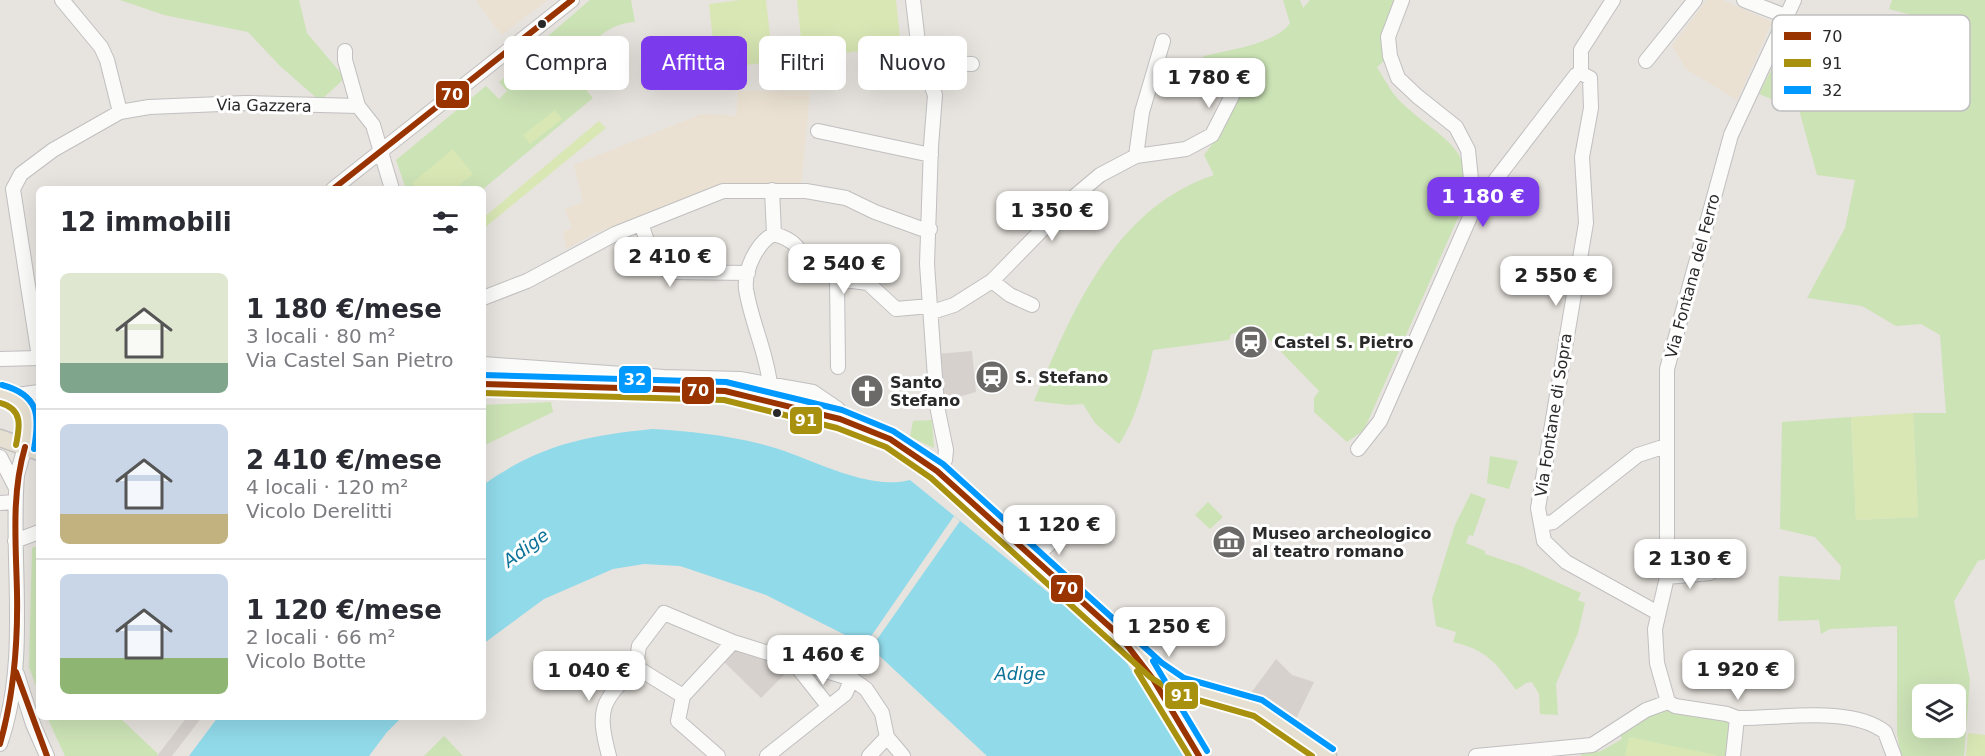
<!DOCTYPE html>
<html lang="it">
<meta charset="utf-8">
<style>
body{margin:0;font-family:"DejaVu Sans",sans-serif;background:#f7f7f7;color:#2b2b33;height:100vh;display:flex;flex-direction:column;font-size:22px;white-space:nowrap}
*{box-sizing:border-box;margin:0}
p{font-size:20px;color:#7c7c81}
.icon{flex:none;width:33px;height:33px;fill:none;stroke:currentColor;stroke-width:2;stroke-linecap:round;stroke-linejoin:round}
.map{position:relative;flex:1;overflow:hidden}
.side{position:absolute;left:36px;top:186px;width:450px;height:534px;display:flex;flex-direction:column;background:#fff;border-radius:9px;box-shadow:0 6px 24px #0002}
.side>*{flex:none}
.top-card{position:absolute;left:504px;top:36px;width:570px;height:54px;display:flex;gap:12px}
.controls{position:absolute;left:1912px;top:684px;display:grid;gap:12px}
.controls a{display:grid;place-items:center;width:54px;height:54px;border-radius:9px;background:#fff;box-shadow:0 6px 24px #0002;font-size:30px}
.price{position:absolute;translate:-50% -51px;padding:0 14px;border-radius:12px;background:#fff;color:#222;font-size:20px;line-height:39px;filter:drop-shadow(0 2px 3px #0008)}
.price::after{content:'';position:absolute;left:50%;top:36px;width:18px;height:14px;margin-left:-9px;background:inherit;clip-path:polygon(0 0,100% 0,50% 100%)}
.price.selected{background:#7c3aed;color:#fff}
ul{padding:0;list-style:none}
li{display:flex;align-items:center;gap:18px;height:150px;padding:0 24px}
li+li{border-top:2px solid #e1e1e2}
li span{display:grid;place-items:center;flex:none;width:168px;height:120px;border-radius:9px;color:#555}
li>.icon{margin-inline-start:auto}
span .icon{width:72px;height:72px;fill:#fffc;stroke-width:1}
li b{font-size:26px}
h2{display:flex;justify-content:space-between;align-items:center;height:72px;padding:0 24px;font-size:26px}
.chip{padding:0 21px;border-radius:9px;background:#fff;box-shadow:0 6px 24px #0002;font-size:21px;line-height:54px}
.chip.selected{background:#7c3aed;color:#fff}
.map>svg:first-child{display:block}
.education{fill:#eae1d2}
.green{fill:#cce3b6;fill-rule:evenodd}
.pitch{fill:#d8e7b4}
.plaza{fill:#d6d1cd}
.water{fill:#91daea}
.pier{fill:#e7e3de}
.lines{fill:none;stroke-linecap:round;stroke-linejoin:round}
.minor-casing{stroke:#c1bfc0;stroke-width:16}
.major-casing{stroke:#c3c2c0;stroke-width:19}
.minor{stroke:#fbfbfa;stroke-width:14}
.major{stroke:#e6e0d2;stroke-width:16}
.bus-1-casing{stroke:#fff;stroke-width:10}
.bus-2-casing{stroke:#fff;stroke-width:10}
.bus-3-casing{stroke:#fff;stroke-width:10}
.bus-1{stroke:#930;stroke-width:6}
.bus-2{stroke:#a99110;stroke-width:6}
.bus-3{stroke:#09f;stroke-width:6}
.bus-dot{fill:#292929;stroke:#fff;stroke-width:2}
.labels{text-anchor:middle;stroke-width:6;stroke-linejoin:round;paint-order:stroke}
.street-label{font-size:16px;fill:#292929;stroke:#fff}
.poi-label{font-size:16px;font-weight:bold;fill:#292929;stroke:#fff;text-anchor:start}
.water-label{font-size:18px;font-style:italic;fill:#0c7399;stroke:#fff}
.key{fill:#fff;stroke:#bfbfbf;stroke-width:1.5}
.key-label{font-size:16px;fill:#292929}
.line-badge{stroke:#fff;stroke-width:2}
.badge-label{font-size:16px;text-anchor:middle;font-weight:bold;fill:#fff}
</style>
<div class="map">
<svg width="1985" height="756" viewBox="0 0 1985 756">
<rect width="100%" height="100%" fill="#e7e3de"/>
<path class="education" d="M 476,0 L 548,0 L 501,35 Z
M 1707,0 L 1722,0 L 1772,22 L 1737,100 L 1686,69 L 1672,46 Z
M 738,91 L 810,91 L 801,187 L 722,183 L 632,221 L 594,233 L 566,249 L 563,232 L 572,228 L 565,209 L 583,202 L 574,165 L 702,114 L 736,116 Z"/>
<path class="green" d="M 120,0 L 299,0 L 307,33 L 345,78 L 320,101 L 280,66 L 248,32 L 164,15 Z
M 590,0 L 631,0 L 635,22 C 599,23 562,66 593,98 L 483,189 L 406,189 L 396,160 L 486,86 L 499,99 L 507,91 L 499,82 L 505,77 L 507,71 Z
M 1283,0 L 1300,0 L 1303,8 L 1310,0 L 1394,0 L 1385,26 L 1385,60 L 1377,67 C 1385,80 1393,96 1404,105 C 1444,142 1480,148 1460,213 L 1364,430 L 1347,442 L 1314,412 L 1314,398 L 1319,391 L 1259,329 L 1231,334 L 1229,340 L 1153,350 C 1147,378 1135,422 1119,444 L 1095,423 L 1083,404 L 1069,405 L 1034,401 C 1072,312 1114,208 1214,175 L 1204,155 L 1221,133 L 1236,84 L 1198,67 L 1204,56 C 1228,50 1276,44 1290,23 Z
M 1892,0 L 1985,0 L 1985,559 L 1978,561 L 1954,601 L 1970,680 L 1964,756 L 1901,756 L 1897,733 L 1897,626 L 1830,629 L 1821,634 L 1819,620 L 1778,621 L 1779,576 L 1840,580 L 1841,566 L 1815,537 L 1780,529 L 1782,422 L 1851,417 L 1856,520 L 1918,517 L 1913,413 L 1946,413 L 1940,335 L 1921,324 L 1896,326 L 1862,306 L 1807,298 L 1845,228 L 1855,180 L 1817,175 L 1799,110 L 1759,94 L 1775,62 L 1878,64 L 1944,100 L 1953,26 L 1889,9 ZM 1923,694 L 1956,694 L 1956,728 L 1923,728 Z
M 551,402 L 553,412 L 483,446 L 483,405 Z
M 932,420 L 934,448 L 910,437 L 913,421 Z
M 1490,456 L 1518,461 L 1509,489 L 1487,483 Z
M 1471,493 L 1486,499 L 1473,536 L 1469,535 L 1466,543 L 1485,551 L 1485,554 L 1521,566 L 1581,593 L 1578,600 L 1585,603 L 1578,633 L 1556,684 L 1558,715 L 1540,714 L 1539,694 L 1532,682 L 1526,683 L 1516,690 C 1496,663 1487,650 1453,642 L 1456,632 L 1436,626 L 1432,599 L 1455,525 Z
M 1208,502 L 1223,517 L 1210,529 L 1195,515 Z
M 39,545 L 39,694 L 29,667 L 32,548 Z
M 1660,710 L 1683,711 L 1732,722 L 1728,756 L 1581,756 L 1581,754 L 1601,751 L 1622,739 L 1620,735 L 1636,722 Z
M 47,717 L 119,717 L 158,754 L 157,756 L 65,756 Z
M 444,736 L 463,756 L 424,756 Z"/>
<path class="pitch" d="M 741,0 L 766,0 L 773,62 L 716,68 L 709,4 Z
M 797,0 L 896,0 L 901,47 L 803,57 Z
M 555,110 L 562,119 L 530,144 L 523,135 Z
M 599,121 L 606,128 L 483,229 L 483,218 Z
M 453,149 L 473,174 L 454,189 L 417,189 L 412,183 Z
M 1913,413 L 1918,517 L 1856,520 L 1851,417 Z
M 1968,733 L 1985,735 L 1985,756 L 1966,756 Z
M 1629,737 L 1716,755 L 1716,756 L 1625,756 Z"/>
<path class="plaza" d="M 972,351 L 976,392 L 944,401 L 937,354 Z
M 733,642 L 795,664 L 761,698 L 720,658 Z
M 1276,659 L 1292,675 L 1314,682 L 1293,725 L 1248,697 Z
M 187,717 L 202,717 L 172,756 L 157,756 Z"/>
<path class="water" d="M 652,429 C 689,431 725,435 761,444 C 805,454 865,492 910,480 L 1118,649 L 1185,756 L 987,756 L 871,648 L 766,595 L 680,566 L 644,564 L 613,569 L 544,599 L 483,644 L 483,485 C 539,445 585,436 652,429 Z
M 218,717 L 402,717 L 387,732 L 369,756 L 189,756 Z"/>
<path class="pier" d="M 954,516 L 960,521 L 871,648 L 865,645 Z"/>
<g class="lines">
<g class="minor-casing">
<path id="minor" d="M 62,0 L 101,47 L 107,60 L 120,112
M 913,0 L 919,51 L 935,95 L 931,146 L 927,264 L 937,406 L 946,450 L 945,460 L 937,471
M 1744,0 L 1788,17
M 345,51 L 345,60 L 358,106
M 1646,61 L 1695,0
M 924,63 L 972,64
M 1581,73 L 1590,78 L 1591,108 L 1582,157 L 1586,223 L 1538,508 L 1544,541 L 1566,562 L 1658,613
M 1581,73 L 1581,50 L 1613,0
M 818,131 L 931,155
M 1136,156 L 1142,112 L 1163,41
M 13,189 L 21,174 L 53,150 L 120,112 L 149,107 L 245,103 L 358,106 L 373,125 L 392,189
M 13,189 L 39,357
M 333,189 L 572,0
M 772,190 L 774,234
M 1474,208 L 1576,75 L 1581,73
M 641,224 C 648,242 652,264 671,272 L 748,273
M 837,279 L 838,367
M 992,281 L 1010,295 L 1032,305
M 483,298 L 527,281 L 615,234 L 723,191 L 806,191 L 846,198 L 875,212 L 922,229 L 930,229
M 932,312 L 954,305 L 992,281 L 1075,196 L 1100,175 L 1136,156 L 1186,149 L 1212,135 L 1236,88 L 1243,89
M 0,359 L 39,358
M 483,364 L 664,377 L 740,379 L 813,392 L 838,409 L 840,419
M 770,384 C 766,351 751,321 746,289 C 744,270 757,242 774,234 C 795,240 802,248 804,270 L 830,270 L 837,279 L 868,283 L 896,309 L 930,306
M 10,396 L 39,392
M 1358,449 L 1380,421 L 1474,208 L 1468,150 L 1456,127 L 1417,96 L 1398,78 L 1390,56 L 1388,37 L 1402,0
M 0,457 L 15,486
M 0,503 L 15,502
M 1541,524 L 1553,522 L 1638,455 L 1666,446
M 15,541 L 39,532
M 1034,559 L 1061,532
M 1667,577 L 1710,573
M 795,664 L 829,707
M 636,667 L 639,646 L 664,613 L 733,642 L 852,679 L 866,689 L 882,713 L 887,737 L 903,756
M 636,667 L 683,696
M 17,674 L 33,724 L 47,756
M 683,696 L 678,721 L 718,756
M 683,696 L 733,642
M 1737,718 C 1779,719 1850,705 1885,732 L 1894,756
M 0,744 C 30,659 10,563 17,475 L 25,447 L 39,429
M 609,756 C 596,707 602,702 636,667
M 767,756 L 845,694 L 852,679
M 869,756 L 887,737
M 1476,756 L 1592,745 L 1646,710 L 1668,702
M 1733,756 L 1737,718 L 1727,714 L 1675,706 L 1668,702 L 1657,663 L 1655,629 L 1667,577 L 1667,369 L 1731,135 L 1794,0"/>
</g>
<g class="major-casing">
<path id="major" d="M 483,384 L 511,383 L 725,391 L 840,419 L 890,439 L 937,471 L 1120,636 C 1152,672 1175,714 1199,756
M 0,394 C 33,400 30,420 25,447
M 0,438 L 39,452
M 1146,662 L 1180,686 L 1258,708 L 1328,756"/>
</g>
<use href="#minor" class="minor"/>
<use href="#major" class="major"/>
<g class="bus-1-casing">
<path id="bus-1" d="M 333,189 L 572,0
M 483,384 L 725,391 L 840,419 L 890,439 L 937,471 L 1120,636 L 1153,679 L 1199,756
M 16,672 L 47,756
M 0,744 C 14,694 18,645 17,593 C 16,544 11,495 25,447"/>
</g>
<g class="bus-2-casing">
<path id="bus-2" d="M 483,393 L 724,400 L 837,428 L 886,447 L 931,478 L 1150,677 L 1177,694 L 1254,716 L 1312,756
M 0,403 C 23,409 20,426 16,445
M 1137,671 L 1189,756"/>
</g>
<g class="bus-3-casing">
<path id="bus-3" d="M 483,375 L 726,382 L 842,410 L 893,431 L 943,464 L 1162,663 L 1184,678 L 1262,700 L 1333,749
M 2,385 C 39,395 40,415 34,449
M 1153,661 L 1207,751"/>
</g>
<use href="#bus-1" class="bus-1"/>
<use href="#bus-2" class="bus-2"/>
<use href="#bus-3" class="bus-3"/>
</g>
<defs>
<g id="station-disc" transform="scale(1.725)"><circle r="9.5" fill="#6c6a68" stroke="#fff"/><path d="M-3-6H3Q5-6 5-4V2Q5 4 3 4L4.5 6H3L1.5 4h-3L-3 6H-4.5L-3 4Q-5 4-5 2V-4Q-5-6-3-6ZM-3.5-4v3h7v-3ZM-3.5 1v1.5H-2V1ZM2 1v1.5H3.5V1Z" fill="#fff"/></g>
<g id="church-disc" transform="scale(1.725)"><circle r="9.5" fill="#6c6a68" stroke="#fff"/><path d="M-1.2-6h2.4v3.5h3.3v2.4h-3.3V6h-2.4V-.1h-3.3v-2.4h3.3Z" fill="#fff"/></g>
<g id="museum-disc" transform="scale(1.725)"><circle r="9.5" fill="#6c6a68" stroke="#fff"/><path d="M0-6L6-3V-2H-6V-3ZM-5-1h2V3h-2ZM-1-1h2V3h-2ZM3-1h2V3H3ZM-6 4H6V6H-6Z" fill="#fff"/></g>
</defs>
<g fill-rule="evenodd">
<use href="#station-disc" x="1251" y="342"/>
<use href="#station-disc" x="992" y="377"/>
<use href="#church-disc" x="867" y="391"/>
<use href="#museum-disc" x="1229" y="542"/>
</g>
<g class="bus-dot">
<circle cx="542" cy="24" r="5"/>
<circle cx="777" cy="413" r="5"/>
</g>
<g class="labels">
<g class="street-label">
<text transform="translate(264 105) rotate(1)" y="6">Via Gazzera</text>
<text transform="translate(1692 276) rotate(-75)" y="6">Via Fontana del Ferro</text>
<text transform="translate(1553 415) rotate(-81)" y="6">Via Fontane di Sopra</text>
</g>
<g class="poi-label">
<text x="1274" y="348">Castel S. Pietro</text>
<text x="1015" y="383">S. Stefano</text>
<text x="890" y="388">Santo<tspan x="890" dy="18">Stefano</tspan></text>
<text x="1252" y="539">Museo archeologico<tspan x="1252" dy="18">al teatro romano</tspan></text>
</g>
<g class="water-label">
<text transform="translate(526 548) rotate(-36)" y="6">Adige</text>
<text x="1020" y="680">Adige</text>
</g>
</g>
<rect x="1772" y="15" width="198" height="96" rx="9" class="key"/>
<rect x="1784" y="32" width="27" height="8" fill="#930"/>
<rect x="1784" y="59" width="27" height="8" fill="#a99110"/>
<rect x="1784" y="86" width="27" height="8" fill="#09f"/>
<g class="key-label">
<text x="1822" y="42">70</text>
<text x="1822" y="69">91</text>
<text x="1822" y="96">32</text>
</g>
<g class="line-badge">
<rect x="435" y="80" width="35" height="29" rx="6" fill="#930"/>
<rect x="618" y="365" width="34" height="29" rx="6" fill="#09f"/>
<rect x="681" y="376" width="34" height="29" rx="6" fill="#930"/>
<rect x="789" y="406" width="34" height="29" rx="6" fill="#a99110"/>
<rect x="1050" y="574" width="34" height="29" rx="6" fill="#930"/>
<rect x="1164" y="681" width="35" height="29" rx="6" fill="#a99110"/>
</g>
<g class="badge-label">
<text x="452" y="100">70</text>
<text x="635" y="385">32</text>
<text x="698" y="396">70</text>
<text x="806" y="426">91</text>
<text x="1067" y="594">70</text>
<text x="1182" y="701">91</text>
</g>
</svg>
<div class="controls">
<a><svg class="icon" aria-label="layers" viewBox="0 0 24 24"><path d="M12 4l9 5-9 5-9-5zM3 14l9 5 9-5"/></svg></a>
</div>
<b class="price" style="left:1209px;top:109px">1 780 €</b>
<b class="price selected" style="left:1483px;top:228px">1 180 €</b>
<b class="price" style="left:1052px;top:242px">1 350 €</b>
<b class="price" style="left:670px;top:288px">2 410 €</b>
<b class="price" style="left:844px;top:295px">2 540 €</b>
<b class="price" style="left:1556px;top:307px">2 550 €</b>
<b class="price" style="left:1059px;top:556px">1 120 €</b>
<b class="price" style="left:1690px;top:590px">2 130 €</b>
<b class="price" style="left:1169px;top:658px">1 250 €</b>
<b class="price" style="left:823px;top:686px">1 460 €</b>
<b class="price" style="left:1738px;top:701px">1 920 €</b>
<b class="price" style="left:589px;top:702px">1 040 €</b>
<div class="top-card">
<a class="chip">Compra</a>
<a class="chip selected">Affitta</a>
<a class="chip">Filtri</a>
<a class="chip">Nuovo</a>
</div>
<section class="side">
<h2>12 immobili<svg class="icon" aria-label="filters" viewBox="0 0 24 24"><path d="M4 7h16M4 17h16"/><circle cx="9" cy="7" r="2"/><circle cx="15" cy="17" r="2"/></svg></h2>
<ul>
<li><span style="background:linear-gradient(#dfe7d0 75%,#7fa58c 0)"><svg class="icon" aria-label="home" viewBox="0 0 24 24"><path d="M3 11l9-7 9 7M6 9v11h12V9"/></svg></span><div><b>1 180 €/mese</b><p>3 locali · 80 m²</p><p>Via Castel San Pietro</p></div></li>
<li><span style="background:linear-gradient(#c9d6e8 75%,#c2b280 0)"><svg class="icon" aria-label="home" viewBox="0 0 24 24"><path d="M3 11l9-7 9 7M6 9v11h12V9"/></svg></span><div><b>2 410 €/mese</b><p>4 locali · 120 m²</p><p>Vicolo Derelitti</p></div></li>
<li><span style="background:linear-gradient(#c9d6e8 70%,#8fb573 0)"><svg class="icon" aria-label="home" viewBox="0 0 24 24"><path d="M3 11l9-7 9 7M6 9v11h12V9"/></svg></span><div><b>1 120 €/mese</b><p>2 locali · 66 m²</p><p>Vicolo Botte</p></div></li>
</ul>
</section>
</div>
